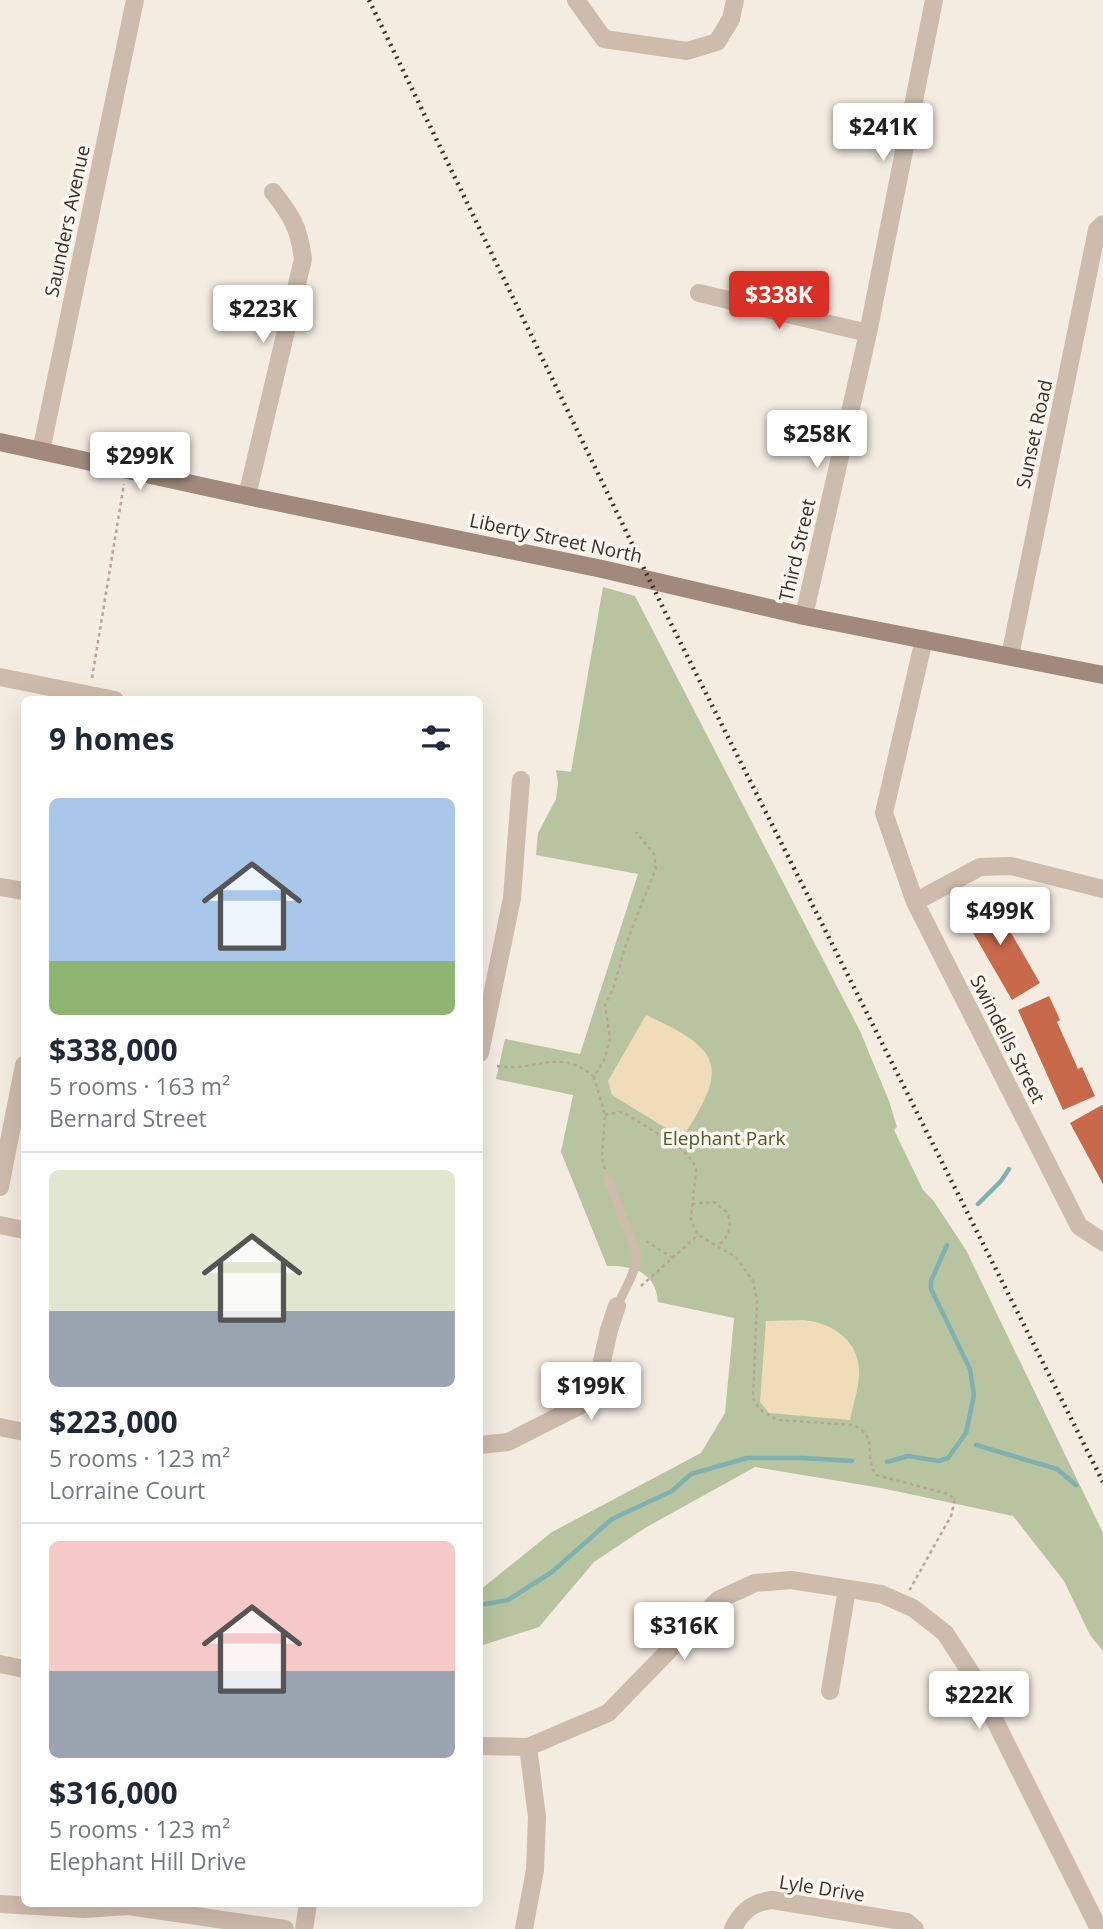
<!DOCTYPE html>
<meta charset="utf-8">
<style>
body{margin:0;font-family:"Open Sans",sans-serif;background:#f6f6f7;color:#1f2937;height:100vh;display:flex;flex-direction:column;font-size:26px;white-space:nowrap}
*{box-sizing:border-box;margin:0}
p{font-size:23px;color:#747a83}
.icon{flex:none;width:38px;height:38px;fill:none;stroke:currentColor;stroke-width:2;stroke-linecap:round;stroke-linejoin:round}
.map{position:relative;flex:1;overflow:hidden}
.details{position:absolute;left:21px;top:696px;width:462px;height:1211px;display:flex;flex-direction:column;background:#fff;border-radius:10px;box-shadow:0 7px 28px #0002}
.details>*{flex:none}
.price{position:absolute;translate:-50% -60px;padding:0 16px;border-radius:7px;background:#fff;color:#222;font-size:23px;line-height:46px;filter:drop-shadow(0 2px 4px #0008)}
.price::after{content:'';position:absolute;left:50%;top:42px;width:21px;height:16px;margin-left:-10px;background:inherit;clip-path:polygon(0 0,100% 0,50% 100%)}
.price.selected{background:#d93025;color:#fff}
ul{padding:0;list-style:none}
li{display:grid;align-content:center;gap:14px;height:371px;padding:0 28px}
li+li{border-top:2px solid #e0e1e3}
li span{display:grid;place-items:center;height:217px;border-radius:10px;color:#555}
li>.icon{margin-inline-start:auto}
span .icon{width:126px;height:126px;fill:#fffc;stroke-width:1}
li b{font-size:30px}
h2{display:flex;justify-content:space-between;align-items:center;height:84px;padding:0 28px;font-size:30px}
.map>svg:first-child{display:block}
.green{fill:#b8c4a0}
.sand{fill:#efdcb8}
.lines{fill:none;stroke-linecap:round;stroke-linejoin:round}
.stream{stroke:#7fb0b2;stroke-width:4.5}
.building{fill:#c8694b}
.path{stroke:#b9a596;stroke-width:2.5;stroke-dasharray:3.5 3.5;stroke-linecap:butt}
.service{stroke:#cdbbac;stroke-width:9}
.minor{stroke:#cdbbac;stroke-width:18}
.secondary{stroke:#a18a7d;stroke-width:18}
.rail{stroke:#3b302b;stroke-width:4.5;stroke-dasharray:2 5;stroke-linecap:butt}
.labels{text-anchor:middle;stroke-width:7;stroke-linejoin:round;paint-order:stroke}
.street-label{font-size:19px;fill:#3b302b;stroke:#fbf5ee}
.park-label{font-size:19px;fill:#4a5a2e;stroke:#fbf5ee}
</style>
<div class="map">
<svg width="1103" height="1929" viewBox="0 0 1103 1929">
<rect width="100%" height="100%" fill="#f4ebe1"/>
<path class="green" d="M 603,587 L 635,596 L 860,1031 L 889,1101 L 897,1127 L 894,1130 L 923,1190 L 933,1200 L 966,1250 L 1103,1533 L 1103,1651 L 1090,1635 L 1064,1581 L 1013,1516 L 881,1488 L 755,1467 L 645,1528 L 594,1562 L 539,1627 L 480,1646 L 480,1590 L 552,1532 L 701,1453 L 725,1413 L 734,1318 L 658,1302 C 656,1273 634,1265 607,1266 L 561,1152 L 573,1095 L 496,1079 L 505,1039 L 580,1054 L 638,874 L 536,855 L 538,833 L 556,799 L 558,783 L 556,770 L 571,772 Z"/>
<path class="sand" d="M 646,1015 C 723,1050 729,1067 682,1138 L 612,1095 L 608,1081 Z
M 803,1320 C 834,1323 861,1342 859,1376 C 858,1390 853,1406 850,1420 L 769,1413 L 760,1402 L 766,1321 Z"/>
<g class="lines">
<path class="stream" d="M 978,1204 L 1001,1181 L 1009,1169
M 976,1445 L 1057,1469 L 1076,1485
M 887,1462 L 908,1456 L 939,1461 L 948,1458 L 966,1433 L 974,1395 L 970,1369 L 931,1289 L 931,1281 L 947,1245
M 480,1605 L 508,1600 L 552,1572 L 612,1519 L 672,1491 L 691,1474 L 747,1458 L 803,1458 L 852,1461"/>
</g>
<path class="building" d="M 989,895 L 1040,983 L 1012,1000 L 961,912 Z
M 1049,996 L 1060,1020 L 1057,1022 L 1078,1069 L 1082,1067 L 1095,1096 L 1063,1110 L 1018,1010 Z
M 1102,1105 L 1103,1107 L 1103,1184 L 1070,1123 Z"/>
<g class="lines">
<path class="path" d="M 92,678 L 124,484
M 497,1066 C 535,1073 559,1046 594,1077
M 605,1115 L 619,1112 L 626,1114 L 678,1146 L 693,1161 L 696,1170 L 691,1219 L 694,1227 L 698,1235 L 736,1257 L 753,1281 L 757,1300 L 753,1398 L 756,1404 L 763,1412 L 778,1420 L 853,1425 C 880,1436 863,1456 876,1475 L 948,1494 L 955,1499 L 951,1516 L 909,1591
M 605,1169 L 602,1157 L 605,1115 L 594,1077 L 605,1058 L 610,1038 L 605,1005 L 613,989 L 626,944 L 656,868 L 654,854 L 636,832
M 692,1204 L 714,1202 L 727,1212 C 732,1225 730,1237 718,1245
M 646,1241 L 673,1258
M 641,1286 L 698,1235"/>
<path class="service" d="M 608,1179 L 637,1254 C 636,1272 625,1289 617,1306"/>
<path class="minor" d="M 576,0 L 604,39 L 687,51 L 717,42 L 731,19 L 735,0
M 699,293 L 868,333
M 41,451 L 135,0
M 247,496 L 303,259 C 299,228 292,216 273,192
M 804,616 L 868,333 L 934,0
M 924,639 L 884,813 L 915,902 L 1079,1226 L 1103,1242
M 1010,656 L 1097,230 L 1103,224
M 0,677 L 115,700
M 0,887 L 24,891
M 915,902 L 980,867 L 1011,866 L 1103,889
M 480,1053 L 512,898 L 521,780
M 0,1187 L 24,1065
M 0,1225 L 24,1230
M 0,1427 L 24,1432
M 480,1445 L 508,1442 L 587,1402 L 596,1388 L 609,1330 L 617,1306
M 0,1664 L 24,1669
M 830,1691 L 847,1589
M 480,1746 L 528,1747 L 608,1713 L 718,1600 L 755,1583 L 791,1580 L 881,1594 L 913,1608 L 945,1633 L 971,1673 L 1099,1929
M 0,1904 L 85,1909 L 128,1906 L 285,1929
M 304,1929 L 308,1904
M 524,1929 L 535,1870 L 537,1817 L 528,1747
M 733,1929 C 741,1911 753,1902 772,1900 L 907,1922 L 915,1929"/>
<path class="secondary" d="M 0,442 L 247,496 L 602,569 L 804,616 L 1103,675"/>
<path class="rail" d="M 369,0 L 666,614 L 1103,1482"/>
</g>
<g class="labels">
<g class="street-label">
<text transform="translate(67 221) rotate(-78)" y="7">Saunders Avenue</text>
<text transform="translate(1034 434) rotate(-78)" y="7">Sunset Road</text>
<text transform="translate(556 538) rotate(12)" y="7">Liberty Street North</text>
<text transform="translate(797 550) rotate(-77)" y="7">Third Street</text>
<text transform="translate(1008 1039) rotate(63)" y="7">Swindells Street</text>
<text transform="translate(822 1888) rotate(9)" y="7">Lyle Drive</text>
</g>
<g class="park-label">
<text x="724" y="1145">Elephant Park</text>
</g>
</g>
</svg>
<b class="price" style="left:883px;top:163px">$241K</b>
<b class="price selected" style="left:779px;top:331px">$338K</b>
<b class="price" style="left:263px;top:345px">$223K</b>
<b class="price" style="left:817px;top:470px">$258K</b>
<b class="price" style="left:140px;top:492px">$299K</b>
<b class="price" style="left:1000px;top:947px">$499K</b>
<b class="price" style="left:591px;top:1422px">$199K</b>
<b class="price" style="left:684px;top:1662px">$316K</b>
<b class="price" style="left:979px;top:1731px">$222K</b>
<section class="details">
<h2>9 homes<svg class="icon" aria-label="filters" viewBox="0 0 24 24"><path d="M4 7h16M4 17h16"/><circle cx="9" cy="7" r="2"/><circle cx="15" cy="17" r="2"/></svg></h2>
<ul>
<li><span style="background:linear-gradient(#a9c7e8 75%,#8fb573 0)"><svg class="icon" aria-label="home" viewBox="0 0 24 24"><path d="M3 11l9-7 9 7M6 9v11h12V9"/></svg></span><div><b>$338,000</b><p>5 rooms · 163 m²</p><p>Bernard Street</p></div></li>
<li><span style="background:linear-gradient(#dfe7d0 65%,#9aa5b1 0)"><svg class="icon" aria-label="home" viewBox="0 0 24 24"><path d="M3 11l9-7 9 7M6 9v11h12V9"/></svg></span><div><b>$223,000</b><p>5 rooms · 123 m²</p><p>Lorraine Court</p></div></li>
<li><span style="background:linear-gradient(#f6c9c9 60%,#9aa5b1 0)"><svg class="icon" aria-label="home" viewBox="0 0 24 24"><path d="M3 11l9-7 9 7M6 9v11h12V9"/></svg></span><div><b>$316,000</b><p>5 rooms · 123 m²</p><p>Elephant Hill Drive</p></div></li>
</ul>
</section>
</div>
